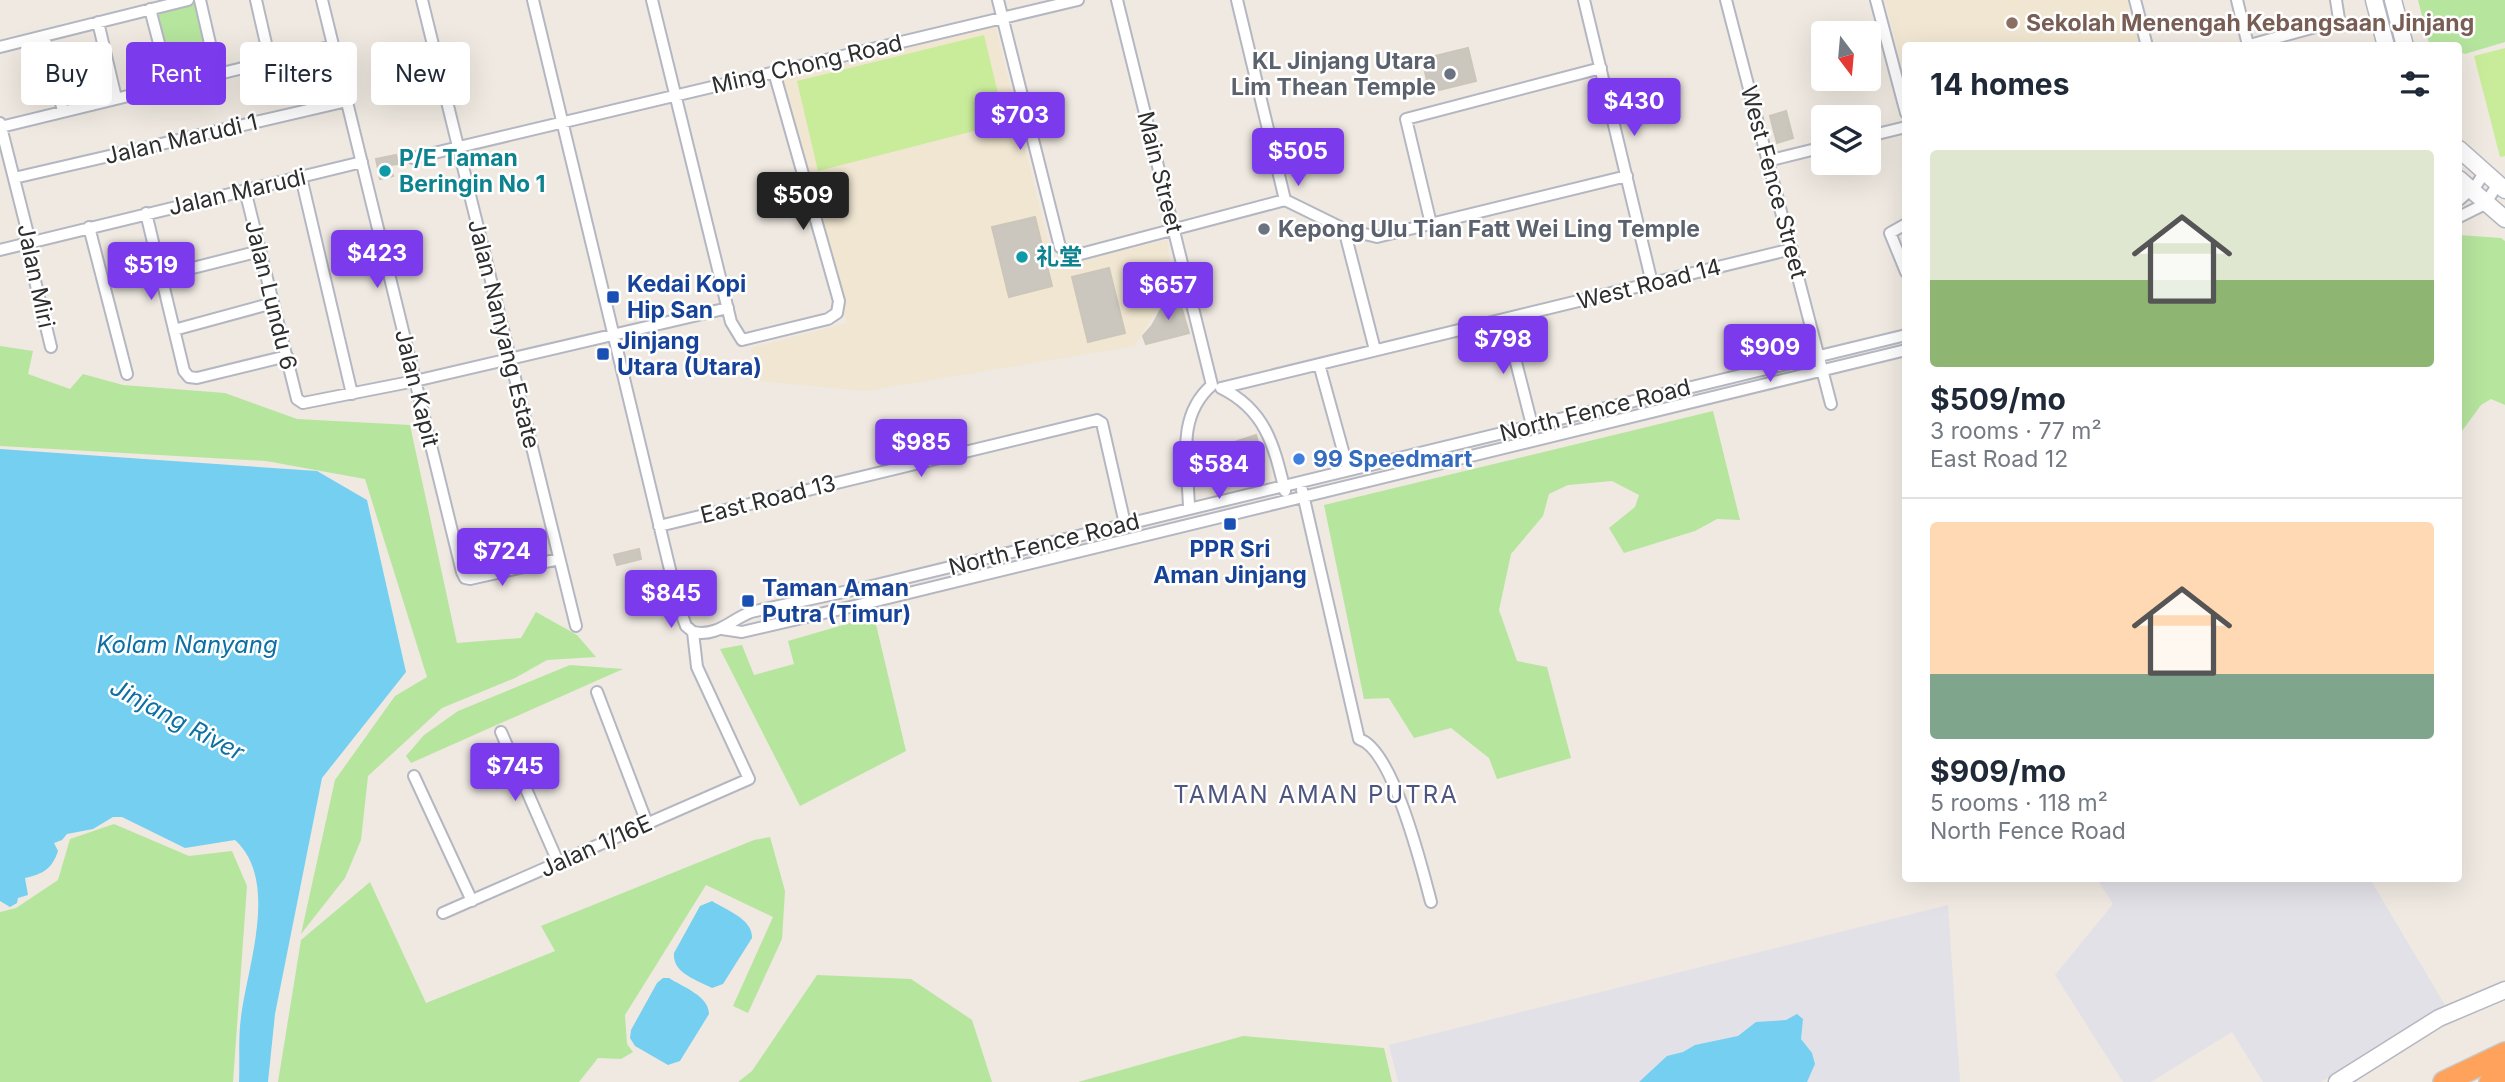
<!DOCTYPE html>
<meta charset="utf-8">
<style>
body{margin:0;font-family:Inter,"Noto Sans SC",sans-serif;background:#f6f6f7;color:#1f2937;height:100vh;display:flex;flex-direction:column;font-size:26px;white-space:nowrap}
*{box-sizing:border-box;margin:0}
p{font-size:23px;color:#747a83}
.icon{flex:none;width:38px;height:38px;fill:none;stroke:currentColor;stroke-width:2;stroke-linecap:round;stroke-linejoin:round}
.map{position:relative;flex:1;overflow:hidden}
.drawer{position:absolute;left:1902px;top:42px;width:560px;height:840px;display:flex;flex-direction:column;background:#fff;border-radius:7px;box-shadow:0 7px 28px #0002}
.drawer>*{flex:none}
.banner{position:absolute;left:21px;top:42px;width:665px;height:63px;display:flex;gap:14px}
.needle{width:46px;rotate:164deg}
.buttons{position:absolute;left:1811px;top:21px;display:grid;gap:14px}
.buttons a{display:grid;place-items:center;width:70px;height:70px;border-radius:7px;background:#fff;box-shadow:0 7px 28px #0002;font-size:35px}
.price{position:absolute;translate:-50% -60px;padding:0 16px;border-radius:7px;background:#7c3aed;color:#fff;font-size:23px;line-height:46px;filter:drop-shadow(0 2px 4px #0008)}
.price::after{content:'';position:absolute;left:50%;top:42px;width:21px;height:16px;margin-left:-10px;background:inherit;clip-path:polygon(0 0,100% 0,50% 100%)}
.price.active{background:#222;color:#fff}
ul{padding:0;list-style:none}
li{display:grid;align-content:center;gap:14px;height:371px;padding:0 28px}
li+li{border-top:2px solid #e0e1e3}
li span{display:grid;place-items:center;height:217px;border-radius:7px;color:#555}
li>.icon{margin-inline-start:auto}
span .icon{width:126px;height:126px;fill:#fffc;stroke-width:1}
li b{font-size:30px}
h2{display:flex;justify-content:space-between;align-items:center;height:84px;padding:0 28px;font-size:30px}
.tag{padding:0 24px;border-radius:7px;background:#fff;box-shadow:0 7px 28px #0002;font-size:24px;line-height:63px}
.tag.active{background:#7c3aed;color:#fff}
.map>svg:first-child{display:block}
.industrial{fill:#e3e1e8}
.education{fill:#f0e6d1}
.green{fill:#b6e59e}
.pitch{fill:#c9ec9a}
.water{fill:#75cff0}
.building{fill:#cbc7bf;stroke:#cbc5ba;stroke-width:2}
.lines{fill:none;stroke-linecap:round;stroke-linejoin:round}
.street-casing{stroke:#b4b7c1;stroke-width:14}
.secondary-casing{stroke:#b4b7c1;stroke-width:19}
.highway-casing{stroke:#c9c9c9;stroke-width:24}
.street{stroke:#fff;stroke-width:10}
.secondary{stroke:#fff;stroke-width:16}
.highway{stroke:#ffa35c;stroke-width:21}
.education-dot{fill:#8d6e63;stroke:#fff;stroke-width:2.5}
.worship-dot{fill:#6b7280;stroke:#fff;stroke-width:2.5}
.culture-dot{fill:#0f9aa8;stroke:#fff;stroke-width:2.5}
.transit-dot{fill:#1a4fb4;stroke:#fff;stroke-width:2.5}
.shop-dot{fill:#3f7fe0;stroke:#fff;stroke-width:2.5}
.labels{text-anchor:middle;stroke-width:5;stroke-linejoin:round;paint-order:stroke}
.education-label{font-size:23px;font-weight:bold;fill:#785e54;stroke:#fff;text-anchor:start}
.worship-label{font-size:23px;font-weight:bold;fill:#5b616d;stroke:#fff;text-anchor:end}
.street-label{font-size:23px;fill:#2e2e2e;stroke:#fff}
.culture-label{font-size:23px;font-weight:bold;fill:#0d838f;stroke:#fff;text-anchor:start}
.transit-label{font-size:23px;font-weight:bold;fill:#164399;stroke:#fff;text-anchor:start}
.shop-label{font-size:23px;font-weight:bold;fill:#366cbe;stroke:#fff;text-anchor:start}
.water-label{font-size:24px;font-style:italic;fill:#0d6fa3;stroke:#fff}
.neighbourhood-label{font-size:24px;letter-spacing:2px;fill:#4d5680;stroke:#fff}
</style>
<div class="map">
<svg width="2505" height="1082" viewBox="0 0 2505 1082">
<rect width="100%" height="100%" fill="#efe9e1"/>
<path class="industrial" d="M 2097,879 L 2370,879 L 2445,1005 L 2321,1082 L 2263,1082 L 2232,1032 L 2151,1082 L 2123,1082 L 2055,975 L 2113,904 Z
M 1948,905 L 1960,1082 L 1398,1082 L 1389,1045 Z"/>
<path class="education" d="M 1885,0 L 2127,0 L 2139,45 L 1906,46 L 1906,80 Z
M 995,25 L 1054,266 L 1167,240 L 1173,281 L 1135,346 L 865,391 L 758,381 L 751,348 L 847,323 L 783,79 Z"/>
<path class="green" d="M 2418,0 L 2505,0 L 2505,42 L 2465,54 L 2459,52 L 2459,46 L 2429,43 Z
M 195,4 L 210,69 L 173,78 L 158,12 Z
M 2459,235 L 2501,238 L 2505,241 L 2505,405 L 2491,399 L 2481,405 L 2459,435 Z
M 0,346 L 33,351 L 28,374 L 70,389 L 83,374 L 123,385 L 225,393 L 297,419 L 410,425 L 457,643 L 521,638 L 536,612 L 577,635 L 596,657 L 547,660 L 515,678 L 442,708 L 368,776 L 361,840 L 345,878 L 301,934 L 335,780 L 395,696 L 427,677 L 365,479 L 266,461 L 0,446 Z
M 1713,411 L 1740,520 L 1717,519 L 1695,531 L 1624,553 L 1609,528 L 1635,507 L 1639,495 L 1612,481 L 1568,485 L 1549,494 L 1543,516 L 1511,554 L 1499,610 L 1517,661 L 1547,667 L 1571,758 L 1497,779 L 1489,758 L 1451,728 L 1414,738 L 1389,698 L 1364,699 L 1324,505 Z
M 874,616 L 906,751 L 800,806 L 720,649 L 742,645 L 754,675 L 794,664 L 788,641 Z
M 570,665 L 623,669 L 411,763 L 406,756 L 424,735 L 458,711 Z
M 114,824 L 189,856 L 232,851 L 247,886 L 233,1082 L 0,1082 L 0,912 L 16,908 L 58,880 L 70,839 Z
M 770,837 L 785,891 L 782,939 L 748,1013 L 733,1006 L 773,917 L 706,885 L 625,1015 L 627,1044 L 633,1052 L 621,1059 L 598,1058 L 579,1082 L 278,1082 L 301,940 L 370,882 L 426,1003 L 555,951 L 541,926 L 754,840 Z
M 817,975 L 911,979 L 972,1020 L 992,1082 L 738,1082 L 752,1071 Z
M 1243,1036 L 1384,1048 L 1392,1082 L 1078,1082 Z"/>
<path class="pitch" d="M 984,35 L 1005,123 L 818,171 L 797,81 Z
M 2505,48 L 2505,156 L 2500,157 L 2474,56 Z"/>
<path class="water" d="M 0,449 L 317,471 L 367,500 L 406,672 L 322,778 L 275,1014 L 268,1082 L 239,1082 C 240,1061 238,1038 241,1017 C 247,967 280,881 235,840 L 185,848 L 122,817 L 113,817 L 93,829 L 67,834 L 62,840 L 54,843 L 58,851 C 52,869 43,874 25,878 L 28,895 L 18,898 L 17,903 L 10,907 L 0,901 Z
M 712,901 C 726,910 753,919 752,938 L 723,984 L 712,988 C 697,980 672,973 674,953 L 700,906 Z
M 663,978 L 669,978 C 683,987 709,996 709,1014 L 680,1061 L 668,1065 L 635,1046 L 630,1038 L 631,1030 L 657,983 Z
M 1797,1014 L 1803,1019 L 1801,1039 L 1812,1053 L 1815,1064 L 1807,1082 L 1639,1082 L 1667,1056 L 1683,1052 L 1695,1045 L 1738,1036 L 1756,1022 L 1786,1020 Z"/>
<path class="building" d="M 1468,48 L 1476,81 L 1439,90 L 1437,83 L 1428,85 L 1424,67 L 1433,65 L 1431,57 Z
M 1786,111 L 1793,138 L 1777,143 L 1770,116 Z
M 396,155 L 398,164 L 390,165 L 393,176 L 380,179 L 376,159 Z
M 1035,217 L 1052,286 L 1009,297 L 992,227 Z
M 1109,268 L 1125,333 L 1088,342 L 1072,277 Z
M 1171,291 L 1173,298 L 1178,296 L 1189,333 L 1146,344 L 1143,336 L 1152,326 Z
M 1256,435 L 1264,461 L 1260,473 L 1257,477 L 1235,483 L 1225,475 L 1216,448 Z
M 639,549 L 641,559 L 617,565 L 614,555 Z"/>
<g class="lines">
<g class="street-casing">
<path id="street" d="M 200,0 L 217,74
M 256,0 L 270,61
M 322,0 L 462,572 L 465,578 L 470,579 L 559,559
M 422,0 L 576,626
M 533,0 L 679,607 L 686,626 L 693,632
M 652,0 L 731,322 L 742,340 L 828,319 L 837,313 L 839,301 L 774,72
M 998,0 L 1060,247 L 1073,256 L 1285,200
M 1117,0 L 1212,385
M 1237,0 L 1285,200 L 1344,229 L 1375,350
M 1584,0 L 1652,283
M 1726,0 L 1831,404
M 1876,0 L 1906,113
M 2135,0 L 2147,46
M 2237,0 L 2248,45
M 150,9 L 170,85
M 98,22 L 116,98
M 44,36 L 63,111
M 2246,46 L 2334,22 L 2339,19 L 2336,0
M 0,47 L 188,0
M 0,123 L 30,242 L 29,256 L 51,347
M 1,127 L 333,46
M 1869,136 L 1906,127
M 413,158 L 1078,0
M 1767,161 L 1824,147
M 301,177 L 352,394
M 14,178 L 347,101
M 245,190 L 297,399 L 303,403 L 415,381 L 728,308
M 2459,200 L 2477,184 L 2484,173
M 146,213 L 184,371 L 189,377 L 197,378 L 287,356
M 2459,217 L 2485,204 L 2498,184
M 1431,224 L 1406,119 L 1601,68
M 1906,224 L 1890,233 L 1906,272
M 89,227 L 127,374
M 1344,229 L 1377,237 L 1627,176
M 0,250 L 362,162
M 161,276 L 260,251
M 1505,319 L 1532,425
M 174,330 L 273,303
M 1319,364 L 1348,469
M 1221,388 L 1792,249
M 1221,388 C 1266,410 1274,446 1285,491
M 1302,490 L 1359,739 C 1393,749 1422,868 1431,902
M 1189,508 C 1188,464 1175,417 1212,385
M 659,526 L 1097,420 L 1102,423 L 1125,524
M 722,629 L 742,632 L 880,600 L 1906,350
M 693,632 C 718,637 730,620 751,612 L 876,585 L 1906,335
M 597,692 L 647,823
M 501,732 L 558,862
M 414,776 L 472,901
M 443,913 L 749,779 L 697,667 L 693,632"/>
</g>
<g class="secondary-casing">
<path id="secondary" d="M 2374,0 L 2386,46
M 2393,0 L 2405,46
M 2459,149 L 2505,190
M 2459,179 L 2505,219
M 2337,1082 L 2439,1018 L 2505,990"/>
</g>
<g class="highway-casing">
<path id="highway" d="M 2444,1082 L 2505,1053
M 2490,1082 L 2505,1075"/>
</g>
<use href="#street" class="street"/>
<use href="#secondary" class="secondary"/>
<use href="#highway" class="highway"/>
</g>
<circle class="education-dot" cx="2012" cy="23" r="7"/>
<g class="worship-dot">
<circle cx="1450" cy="74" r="7"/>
<circle cx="1264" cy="229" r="7"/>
</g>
<g class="culture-dot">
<circle cx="385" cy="171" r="7"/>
<circle cx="1022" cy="257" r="7"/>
</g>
<g class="transit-dot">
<rect x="606" y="290" width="14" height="14" rx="3.5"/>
<rect x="596" y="347" width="14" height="14" rx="3.5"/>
<rect x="1223" y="517" width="14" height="14" rx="3.5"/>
<rect x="741" y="594" width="14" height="14" rx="3.5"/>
</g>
<circle class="shop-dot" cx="1299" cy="459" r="7"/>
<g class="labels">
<g class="education-label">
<text x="2026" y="31">Sekolah Menengah Kebangsaan Jinjang</text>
</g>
<g class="worship-label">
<text x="1436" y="69">KL Jinjang Utara<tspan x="1436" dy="26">Lim Thean Temple</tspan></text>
<text x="1278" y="237" text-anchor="start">Kepong Ulu Tian Fatt Wei Ling Temple</text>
</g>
<g class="street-label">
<text transform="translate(807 64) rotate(-13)" y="8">Ming Chong Road</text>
<text transform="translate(181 139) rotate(-13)" y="8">Jalan Marudi 1</text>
<text transform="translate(1160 172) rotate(76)" y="8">Main Street</text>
<text transform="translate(1774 182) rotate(75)" y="8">West Fence Street</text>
<text transform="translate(237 192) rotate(-13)" y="8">Jalan Marudi</text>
<text transform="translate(36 276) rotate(78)" y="8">Jalan Miri</text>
<text transform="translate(1649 284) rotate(-14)" y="8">West Road 14</text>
<text transform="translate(271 295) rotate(76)" y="8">Jalan Lundu 6</text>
<text transform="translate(504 334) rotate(76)" y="8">Jalan Nanyang Estate</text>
<text transform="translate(417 388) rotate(76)" y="8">Jalan Kapit</text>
<text transform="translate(1595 410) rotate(-14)" y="8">North Fence Road</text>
<text transform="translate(768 499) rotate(-14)" y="8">East Road 13</text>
<text transform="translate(1044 544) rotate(-14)" y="8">North Fence Road</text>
<text transform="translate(596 846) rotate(-24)" y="8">Jalan 1/16E</text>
</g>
<g class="culture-label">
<text x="399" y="166">P/E Taman<tspan x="399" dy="26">Beringin No 1</tspan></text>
<text x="1036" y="265">礼堂</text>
</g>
<g class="transit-label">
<text x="627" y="292">Kedai Kopi<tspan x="627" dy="26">Hip San</tspan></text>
<text x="617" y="349">Jinjang<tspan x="617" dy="26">Utara (Utara)</tspan></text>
<text x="1230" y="557" text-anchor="middle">PPR Sri<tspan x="1230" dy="26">Aman Jinjang</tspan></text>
<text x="762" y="596">Taman Aman<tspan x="762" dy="26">Putra (Timur)</tspan></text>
</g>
<g class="shop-label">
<text x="1313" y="467">99 Speedmart</text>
</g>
<g class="water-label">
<text x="187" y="653">Kolam Nanyang</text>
<text transform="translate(177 720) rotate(28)" y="8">Jinjang River</text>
</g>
<g class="neighbourhood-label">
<text x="1316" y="803">TAMAN AMAN PUTRA</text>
</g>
</g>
</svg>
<div class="buttons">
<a><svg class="needle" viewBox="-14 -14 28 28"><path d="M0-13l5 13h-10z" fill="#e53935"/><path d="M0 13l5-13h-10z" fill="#747a83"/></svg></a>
<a><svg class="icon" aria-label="layers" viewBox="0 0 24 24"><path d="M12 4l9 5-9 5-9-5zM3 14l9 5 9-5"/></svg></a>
</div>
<b class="price" style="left:1634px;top:138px">$430</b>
<b class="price" style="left:1020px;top:152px">$703</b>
<b class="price" style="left:1298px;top:188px">$505</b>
<b class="price active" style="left:803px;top:232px">$509</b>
<b class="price" style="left:377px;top:290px">$423</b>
<b class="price" style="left:151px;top:302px">$519</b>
<b class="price" style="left:1168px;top:322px">$657</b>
<b class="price" style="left:1503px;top:376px">$798</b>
<b class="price" style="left:1770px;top:384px">$909</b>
<b class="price" style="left:921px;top:479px">$985</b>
<b class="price" style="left:1219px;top:501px">$584</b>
<b class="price" style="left:502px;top:588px">$724</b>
<b class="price" style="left:671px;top:630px">$845</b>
<b class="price" style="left:515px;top:803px">$745</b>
<div class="banner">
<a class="tag">Buy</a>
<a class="tag active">Rent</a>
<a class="tag">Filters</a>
<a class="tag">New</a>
</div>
<section class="drawer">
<h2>14 homes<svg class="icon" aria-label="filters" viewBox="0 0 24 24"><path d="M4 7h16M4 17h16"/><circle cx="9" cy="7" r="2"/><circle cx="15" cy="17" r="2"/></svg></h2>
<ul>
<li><span style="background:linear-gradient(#dfe7d0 60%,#8fb573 0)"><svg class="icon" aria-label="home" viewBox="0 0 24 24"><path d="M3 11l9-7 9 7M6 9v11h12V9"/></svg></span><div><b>$509/mo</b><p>3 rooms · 77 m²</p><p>East Road 12</p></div></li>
<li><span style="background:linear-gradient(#ffd9b3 70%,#7fa58c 0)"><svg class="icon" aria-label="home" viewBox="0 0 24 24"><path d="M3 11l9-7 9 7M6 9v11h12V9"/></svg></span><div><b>$909/mo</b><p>5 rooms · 118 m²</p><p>North Fence Road</p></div></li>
</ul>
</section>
</div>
